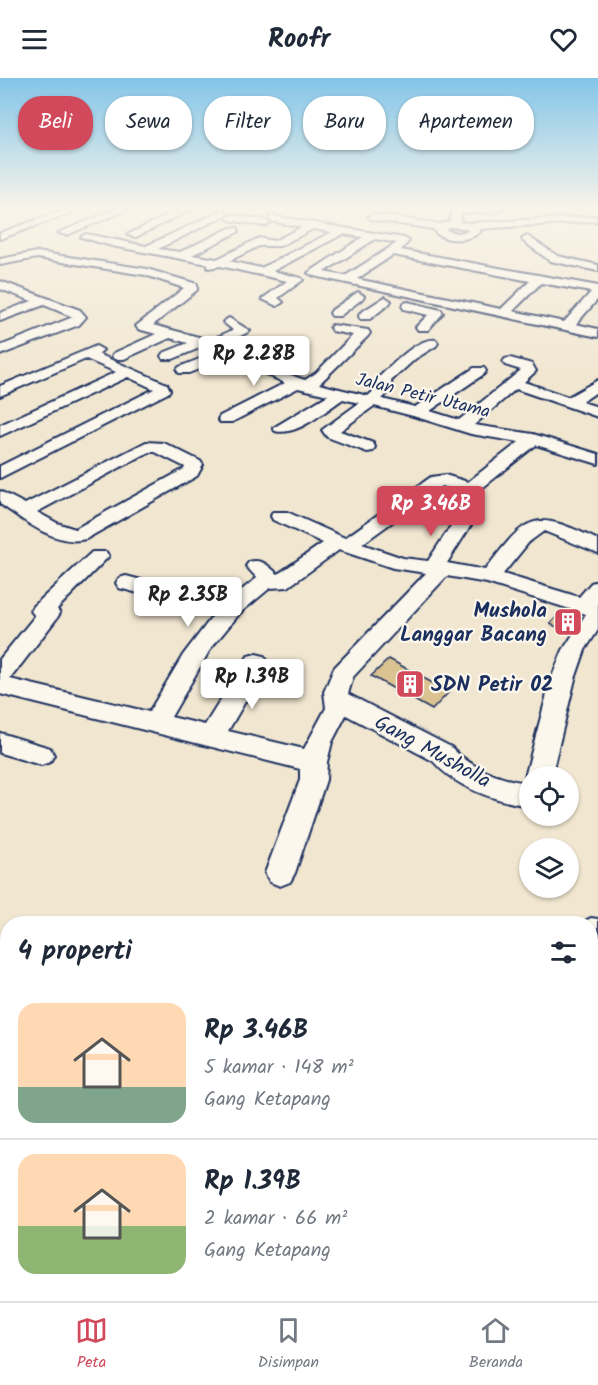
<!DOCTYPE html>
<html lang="id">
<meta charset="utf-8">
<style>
body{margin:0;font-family:Kalam,sans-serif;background:#f6f6f7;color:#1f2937;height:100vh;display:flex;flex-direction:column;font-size:22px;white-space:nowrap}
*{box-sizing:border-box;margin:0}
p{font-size:20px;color:#747a83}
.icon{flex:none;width:33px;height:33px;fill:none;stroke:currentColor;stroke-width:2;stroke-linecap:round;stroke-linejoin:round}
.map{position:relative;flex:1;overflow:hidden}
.sheet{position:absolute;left:0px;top:838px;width:598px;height:386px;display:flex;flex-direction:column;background:#fff;border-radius:24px 24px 0 0;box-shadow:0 2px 4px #0004}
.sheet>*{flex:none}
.top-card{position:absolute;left:18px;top:18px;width:562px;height:54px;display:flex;gap:12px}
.tools{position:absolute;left:519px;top:688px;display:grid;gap:12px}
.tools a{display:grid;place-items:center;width:60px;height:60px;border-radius:50%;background:#fff;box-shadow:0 2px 4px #0004;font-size:30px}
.price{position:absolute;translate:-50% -51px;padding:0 14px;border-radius:6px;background:#fff;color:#222;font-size:20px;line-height:39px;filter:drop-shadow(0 2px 3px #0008)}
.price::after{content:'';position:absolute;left:50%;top:36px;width:18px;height:14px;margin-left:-9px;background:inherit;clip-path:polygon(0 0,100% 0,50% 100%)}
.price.on{background:#d1495b;color:#fff}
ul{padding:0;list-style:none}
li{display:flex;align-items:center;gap:18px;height:150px;padding:0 18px}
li+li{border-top:2px solid #e0e1e3}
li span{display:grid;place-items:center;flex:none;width:168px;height:120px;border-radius:18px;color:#555}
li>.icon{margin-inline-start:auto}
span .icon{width:72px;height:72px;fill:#fffc;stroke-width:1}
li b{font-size:26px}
h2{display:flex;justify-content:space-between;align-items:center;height:72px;padding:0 18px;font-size:26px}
.chip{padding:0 21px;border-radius:24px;background:#fff;box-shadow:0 2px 4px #0004;font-size:21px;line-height:54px}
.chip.on{background:#d1495b;color:#fff}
header{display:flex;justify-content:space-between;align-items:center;height:78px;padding:0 18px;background:#fff;font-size:27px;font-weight:700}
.menu{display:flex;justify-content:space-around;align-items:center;height:84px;border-top:2px solid #e0e1e3;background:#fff;font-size:16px;color:#747a83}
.menu a{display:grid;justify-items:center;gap:3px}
.menu .on{color:#d1495b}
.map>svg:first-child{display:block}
.building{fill:#dbc291;stroke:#1b2f5e;stroke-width:1.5}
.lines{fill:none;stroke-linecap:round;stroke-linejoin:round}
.minor-casing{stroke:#1b2f5e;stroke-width:4}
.minor{fill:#fbf7ec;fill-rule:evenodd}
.labels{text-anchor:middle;stroke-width:4.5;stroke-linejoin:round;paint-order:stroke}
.far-street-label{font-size:18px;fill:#1b2f5e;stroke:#fbf7ec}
.poi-label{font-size:21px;font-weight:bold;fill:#1b2f5e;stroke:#fbf7ec;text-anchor:end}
.street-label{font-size:21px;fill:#1b2f5e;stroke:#fbf7ec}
</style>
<header><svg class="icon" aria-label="menu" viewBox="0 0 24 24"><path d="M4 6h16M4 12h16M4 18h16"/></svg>Roofr<svg class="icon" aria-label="heart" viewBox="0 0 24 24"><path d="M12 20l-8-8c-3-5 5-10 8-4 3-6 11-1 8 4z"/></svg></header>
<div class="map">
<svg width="598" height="1223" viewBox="0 0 598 1223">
<rect width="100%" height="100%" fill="#f1e7d1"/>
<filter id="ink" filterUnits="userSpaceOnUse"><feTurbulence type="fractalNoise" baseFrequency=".0167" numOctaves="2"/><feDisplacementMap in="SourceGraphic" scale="12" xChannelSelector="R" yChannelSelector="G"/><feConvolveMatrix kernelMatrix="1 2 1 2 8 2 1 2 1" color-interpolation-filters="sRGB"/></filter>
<g filter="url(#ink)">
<path class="building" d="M 562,533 L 581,540 L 571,555 L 550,546 Z
M 389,581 L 449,614 L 432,632 L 371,598 Z"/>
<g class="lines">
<g class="minor-casing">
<path id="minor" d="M 67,131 L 81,131 L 0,161 L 0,155 Z
M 116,131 L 129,131 L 67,157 L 58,155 Z
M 180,131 L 192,131 L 136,159 L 127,157 Z
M 452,131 L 504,131 L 499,134 L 461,135 L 460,144 L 470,145 L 596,138 L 598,143 L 479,151 L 481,153 C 470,164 441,165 433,151 L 373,142 L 368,139 L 373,136 L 440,146 L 450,143 ZM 449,149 L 464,150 L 469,153 L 457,155 L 445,152 Z
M 223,132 L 226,133 L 226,137 L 158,171 L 180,174 L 230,150 L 238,150 L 238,154 L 192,177 L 217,181 L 259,160 L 274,163 L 302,149 L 270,143 L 270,139 L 273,138 L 404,160 L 409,163 L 401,172 L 598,208 L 598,221 L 576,246 L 598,251 L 598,259 L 314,198 L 308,195 L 363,159 L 343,156 L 273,193 L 301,200 L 303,202 L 278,220 L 283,224 L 277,228 L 262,221 L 287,203 L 220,188 L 208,190 L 208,186 L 112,168 L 81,159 L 86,156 L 146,168 ZM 313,151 L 332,154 L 261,190 L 229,183 L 259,168 L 280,168 ZM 375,161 L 397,165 L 345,198 L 324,194 ZM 393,177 L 530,203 L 501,231 L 357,201 ZM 541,205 L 591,214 L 564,244 L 513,233 Z
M 232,137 L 265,142 L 270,145 L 265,148 L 229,142 L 227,140 Z
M 527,158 L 558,178 L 598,187 L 598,193 L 550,183 L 523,163 L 522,161 Z
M 37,174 L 147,191 L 197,206 L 197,212 L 153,247 L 210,262 L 233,252 L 223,244 L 229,240 L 250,253 L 223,267 C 251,277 277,293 305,302 L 316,295 L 353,257 L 332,253 L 330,250 L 332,247 L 368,252 L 370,255 L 368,258 L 319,306 L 368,318 L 377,310 L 379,299 C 391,288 419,258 436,262 L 438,265 L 436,268 L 415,281 L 391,303 L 392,311 L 382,321 L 415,329 L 474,290 L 484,290 L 486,293 L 484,296 L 430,333 L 459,342 L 521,292 L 505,287 L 503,284 L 505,281 L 510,280 L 532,286 L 536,293 L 524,304 L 568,319 L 598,302 L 598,313 L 582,324 L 598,329 L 598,339 L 516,311 L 474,347 L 533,356 L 598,376 L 598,386 L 536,367 L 476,415 L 470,416 L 442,408 L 362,466 L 403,480 L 428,483 L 454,443 L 468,443 L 471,447 L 447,485 L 485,492 C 528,436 533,431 598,462 L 598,475 L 544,453 L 529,464 L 503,496 L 579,519 L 591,505 L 598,503 L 598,552 L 585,572 L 575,601 L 551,699 L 530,699 L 530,728 C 495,723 456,710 433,683 L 346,637 L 332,664 L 327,684 L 326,702 L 295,795 L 290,804 L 280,808 L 270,804 L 265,795 L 300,702 L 300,691 L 0,616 L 0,581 L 35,538 L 31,533 L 34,528 L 92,474 L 106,474 L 109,478 L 57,531 L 60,535 L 57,540 L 10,601 L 149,634 L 183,577 L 215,535 L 119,510 L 116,505 L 119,500 L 126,498 L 226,524 L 257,500 L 246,488 L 249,484 C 262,480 268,488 278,496 L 323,465 L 273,442 L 271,438 L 273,434 L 287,434 L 345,460 L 431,399 L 445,397 L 468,404 L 519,364 L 471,356 L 413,338 L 374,328 L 340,353 L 373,365 L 375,369 L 373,373 L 367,374 L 327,359 L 322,352 L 359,325 L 343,321 C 326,332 297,359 275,353 L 273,350 L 328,317 L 298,310 L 232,344 L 220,344 L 218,341 L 220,338 L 285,305 L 229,279 L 189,295 L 179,295 L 177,292 L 179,289 L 217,274 L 202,269 L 173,281 L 163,281 L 161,278 L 163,275 L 188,265 L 170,260 L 124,281 L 114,281 L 112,278 L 114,275 L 156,256 L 138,251 L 136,248 L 184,210 L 145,197 L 37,180 L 0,187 L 0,181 ZM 339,472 L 393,490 L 426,495 L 334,590 L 324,614 L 326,630 L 304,671 L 228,653 L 268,584 L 264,578 L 256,576 L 248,578 L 205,647 L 171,639 L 211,570 L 240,535 L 270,510 L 288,509 ZM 447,498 L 487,505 L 586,536 L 563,572 L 551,601 L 525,699 L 528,705 C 500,702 471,690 451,669 L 348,616 L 353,599 Z
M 0,203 L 80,232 L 86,239 L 79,247 L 0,277 L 0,268 L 73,239 L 44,227 L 0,243 L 0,235 L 32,223 L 0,211 Z
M 358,214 L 364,218 L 362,221 L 340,238 L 332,238 L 330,235 L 332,232 Z
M 385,219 L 391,223 L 389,226 L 370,241 L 360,241 L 359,238 L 360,235 Z
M 408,224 L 441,232 L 443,235 L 428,252 L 418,252 L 416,249 L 428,237 L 404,231 L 402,228 L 404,225 Z
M 96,268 L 103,272 L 98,276 L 167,306 L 170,312 L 168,315 L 0,400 L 0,388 L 154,311 L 128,299 L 0,358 L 0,347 L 116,294 L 86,281 L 0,318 L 0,308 Z
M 146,364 L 164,365 L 200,383 L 203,387 L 197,398 L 86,461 C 56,469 24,442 0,426 L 0,413 L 25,426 ZM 149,374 L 155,374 L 185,389 L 184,391 L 75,451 L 57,445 L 37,434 Z
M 0,655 L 50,670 L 54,677 L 50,684 L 41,687 L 0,675 Z
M 591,840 L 598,841 L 598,871 L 591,870 L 591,846 L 579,846 Z
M 0,900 L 8,904 L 8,942 L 0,938 Z
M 8,969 L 8,1009 L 0,1012 L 0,972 Z
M 19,1216 L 64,1216 L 61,1223 L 17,1223 Z
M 288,1216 L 333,1216 L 330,1223 L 286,1223 Z"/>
</g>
<use href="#minor" class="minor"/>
</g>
</g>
<linearGradient id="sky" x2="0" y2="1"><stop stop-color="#83c5e8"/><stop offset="0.43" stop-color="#f9f4ea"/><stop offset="1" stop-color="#f9f4ea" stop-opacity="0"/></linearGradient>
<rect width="598" height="302" fill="url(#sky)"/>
<defs>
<g id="building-square" transform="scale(1.5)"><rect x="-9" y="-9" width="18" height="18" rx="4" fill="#d1495b" stroke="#fbf7ec"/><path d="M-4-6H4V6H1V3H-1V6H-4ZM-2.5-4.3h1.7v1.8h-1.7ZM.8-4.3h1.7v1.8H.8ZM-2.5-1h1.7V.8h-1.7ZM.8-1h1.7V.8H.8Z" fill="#fff"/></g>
</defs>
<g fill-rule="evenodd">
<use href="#building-square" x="568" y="544"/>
<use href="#building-square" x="410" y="606"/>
</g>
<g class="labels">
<g class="far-street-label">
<text transform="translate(423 317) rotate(14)" y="6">Jalan Petir Utama</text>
</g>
<g class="poi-label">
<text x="547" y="539">Mushola<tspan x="547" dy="24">Langgar Bacang</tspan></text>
<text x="431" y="613" text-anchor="start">SDN Petir 02</text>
</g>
<g class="street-label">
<text transform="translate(433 673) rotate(29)" y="7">Gang Musholla</text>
</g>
</g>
</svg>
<div class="tools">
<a><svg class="icon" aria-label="locate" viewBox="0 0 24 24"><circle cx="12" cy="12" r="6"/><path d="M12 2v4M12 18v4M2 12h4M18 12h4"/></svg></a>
<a><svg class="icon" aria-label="layers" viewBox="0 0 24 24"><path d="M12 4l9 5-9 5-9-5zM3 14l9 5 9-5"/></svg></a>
</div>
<b class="price" style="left:254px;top:309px">Rp 2.28B</b>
<b class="price on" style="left:431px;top:459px">Rp 3.46B</b>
<b class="price" style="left:188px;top:550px">Rp 2.35B</b>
<b class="price" style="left:252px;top:632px">Rp 1.39B</b>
<div class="top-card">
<a class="chip on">Beli</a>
<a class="chip">Sewa</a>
<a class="chip">Filter</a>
<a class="chip">Baru</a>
<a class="chip">Apartemen</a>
</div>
<section class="sheet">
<h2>4 properti<svg class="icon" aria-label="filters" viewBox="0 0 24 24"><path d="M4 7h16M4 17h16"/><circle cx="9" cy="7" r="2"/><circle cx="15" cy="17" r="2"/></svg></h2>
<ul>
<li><span style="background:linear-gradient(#ffd9b3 70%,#7fa58c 0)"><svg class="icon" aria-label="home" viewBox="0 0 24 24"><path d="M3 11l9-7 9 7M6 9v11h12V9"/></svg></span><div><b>Rp 3.46B</b><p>5 kamar · 148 m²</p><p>Gang Ketapang</p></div></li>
<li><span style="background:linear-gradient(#ffd9b3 60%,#8fb573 0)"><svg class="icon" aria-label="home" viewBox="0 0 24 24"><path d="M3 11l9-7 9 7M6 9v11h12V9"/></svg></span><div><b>Rp 1.39B</b><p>2 kamar · 66 m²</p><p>Gang Ketapang</p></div></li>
</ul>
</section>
</div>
<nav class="menu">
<a class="on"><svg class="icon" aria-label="map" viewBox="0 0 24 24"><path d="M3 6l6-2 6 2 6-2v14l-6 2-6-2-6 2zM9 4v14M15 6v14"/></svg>Peta</a>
<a><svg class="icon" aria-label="saved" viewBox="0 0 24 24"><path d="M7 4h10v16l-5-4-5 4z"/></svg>Disimpan</a>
<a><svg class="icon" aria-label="home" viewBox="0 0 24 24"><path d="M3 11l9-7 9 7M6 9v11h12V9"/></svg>Beranda</a>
</nav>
